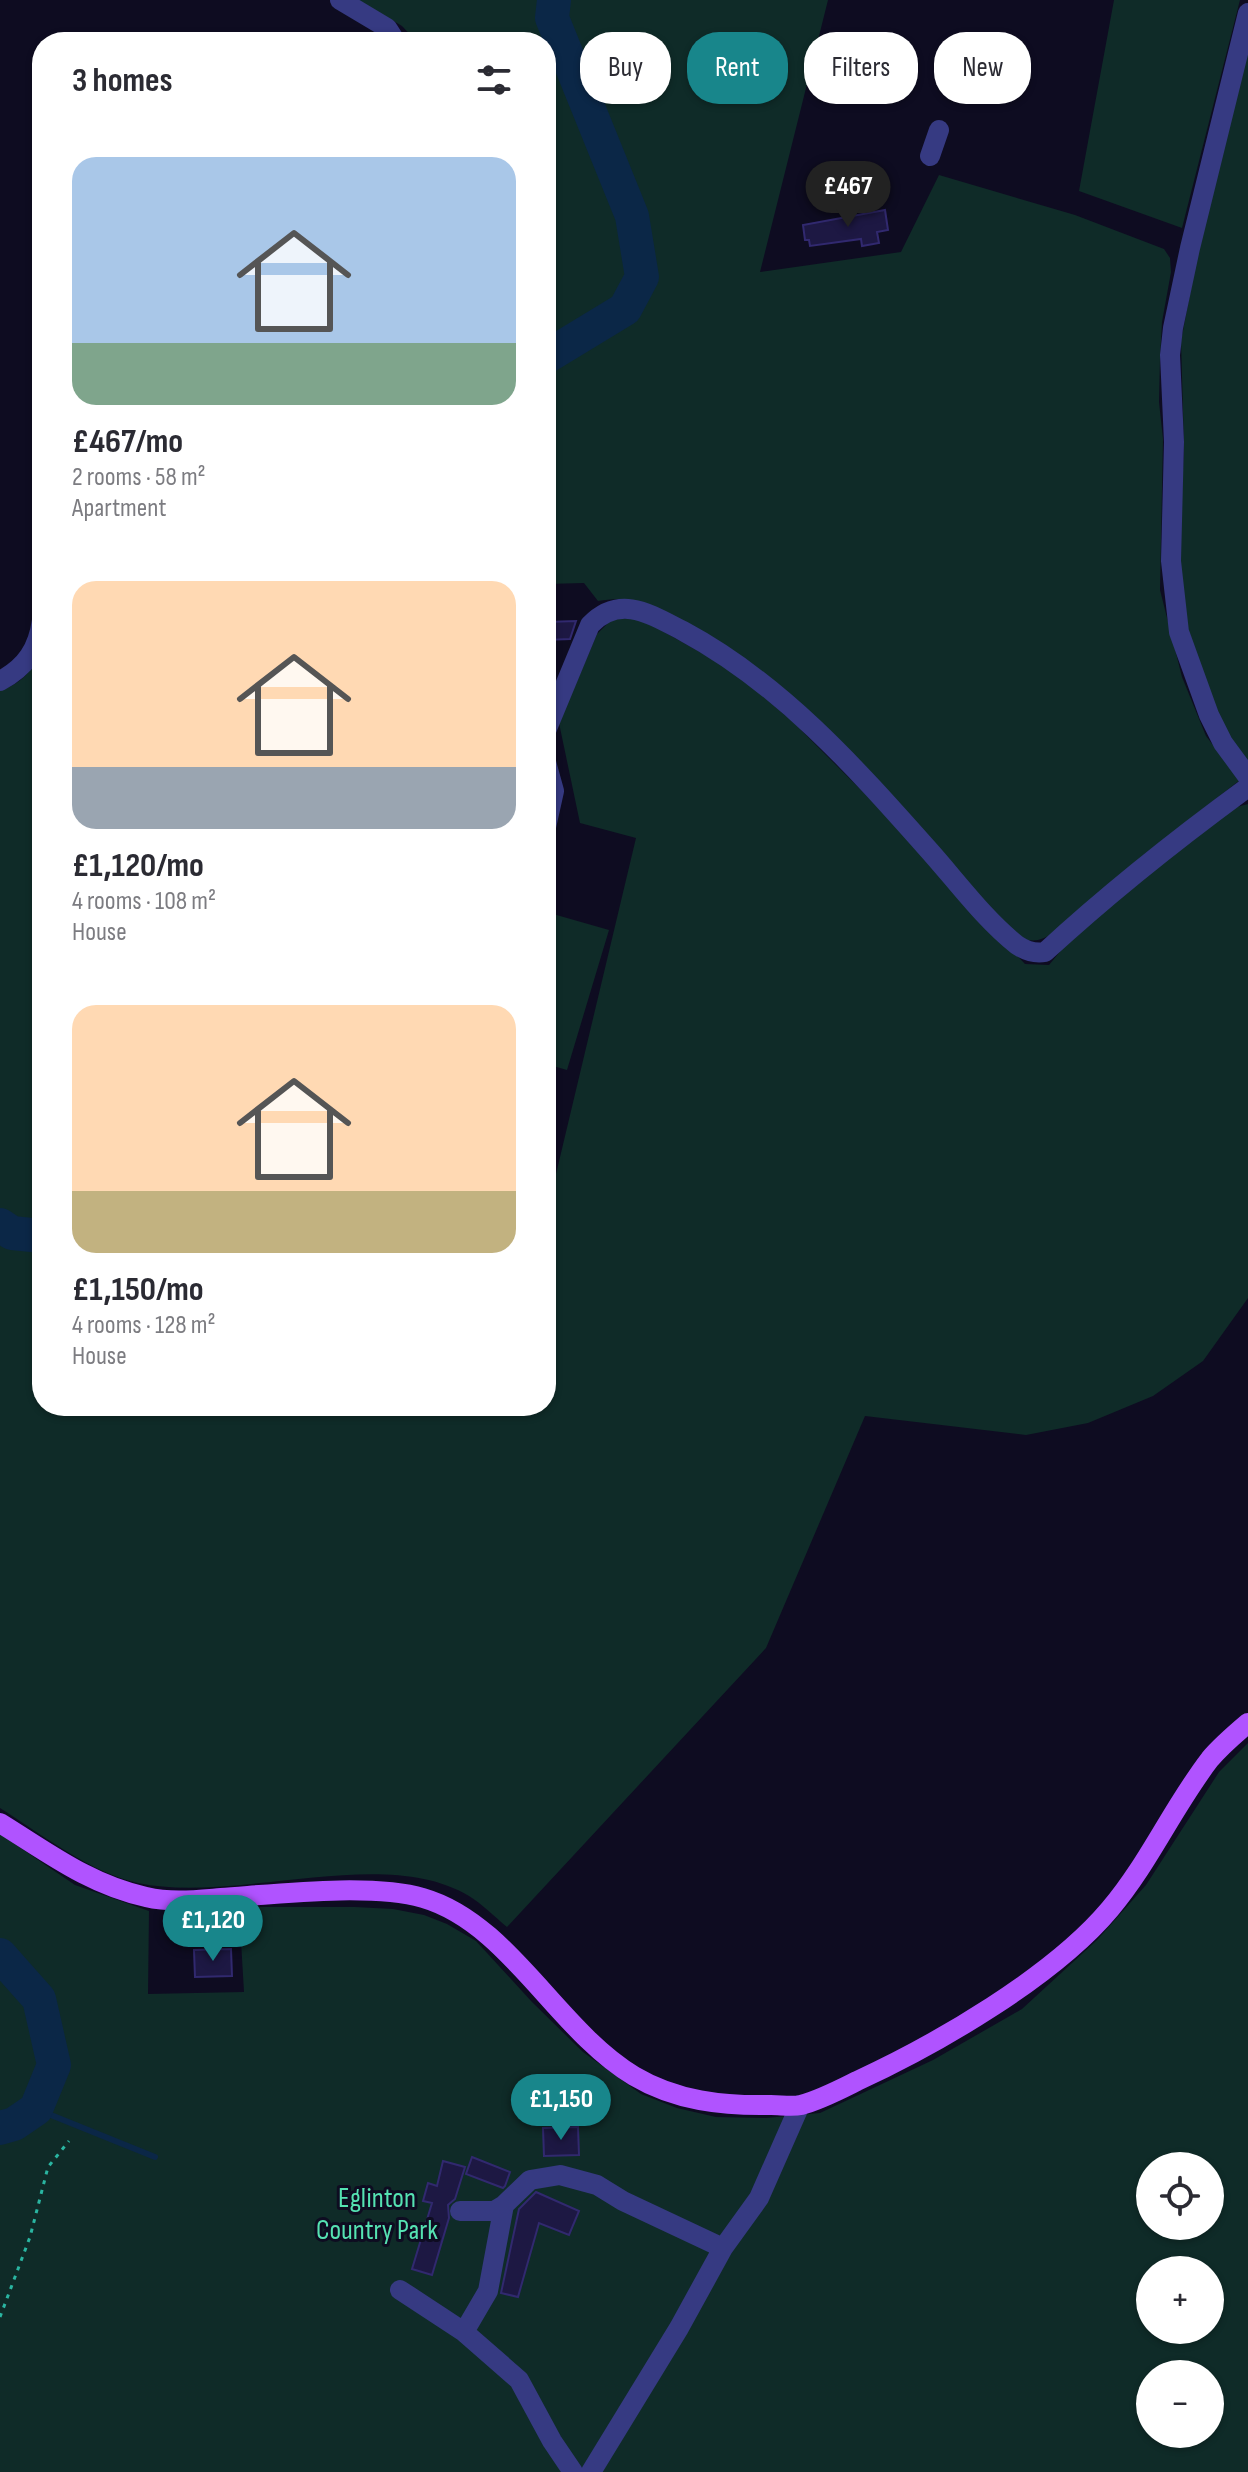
<!DOCTYPE html>
<meta charset="utf-8">
<style>
body{margin:0;font-family:"Sofia Sans Condensed",sans-serif;background:#f7f7f7;color:#2b2b33;height:100vh;display:flex;flex-direction:column;font-size:30px;white-space:nowrap}
*{box-sizing:border-box;margin:0}
p{font-size:26px;color:#7c7c81}
.icon{flex:none;width:44px;height:44px;fill:none;stroke:currentColor;stroke-width:2;stroke-linecap:round;stroke-linejoin:round}
.map{position:relative;flex:1;overflow:hidden}
.details{position:absolute;left:32px;top:32px;width:524px;height:1384px;display:flex;flex-direction:column;background:#fff;border-radius:32px;box-shadow:0 2px 6px #0004}
.details>*{flex:none}
.banner{position:absolute;left:580px;top:32px;width:548px;height:72px;display:flex;gap:16px}
.buttons{position:absolute;left:1136px;top:2152px;display:grid;gap:16px}
.buttons a{display:grid;place-items:center;width:88px;height:88px;border-radius:50%;background:#fff;box-shadow:0 2px 6px #0004;font-size:40px}
.price{position:absolute;translate:-50% -68px;padding:0 18px;border-radius:28px;background:#18868b;color:#fff;font-size:26px;line-height:52px;filter:drop-shadow(0 2px 4px #0008)}
.price::after{content:'';position:absolute;left:50%;top:48px;width:24px;height:18px;margin-left:-12px;background:inherit;clip-path:polygon(0 0,100% 0,50% 100%)}
.price.active{background:#222;color:#fff}
ul{padding:0;list-style:none}
li{display:grid;align-content:center;gap:16px;height:424px;padding:0 40px}
li span{display:grid;place-items:center;height:248px;border-radius:24px;color:#555}
li>.icon{margin-inline-start:auto}
span .icon{width:144px;height:144px;fill:#fffc;stroke-width:1}
li b{font-size:34px}
h2{display:flex;justify-content:space-between;align-items:center;height:96px;padding:0 40px;font-size:34px}
.tag{padding:0 28px;border-radius:32px;background:#fff;box-shadow:0 2px 6px #0004;font-size:28px;line-height:72px}
.tag.active{background:#18868b;color:#fff}
.map>svg:first-child{display:block}
.green{fill:#0f2b28;fill-rule:evenodd}
.lines{fill:none;stroke-linecap:round;stroke-linejoin:round}
.stream{stroke:#0b2747;stroke-width:6}
.river{stroke:#0b2747;stroke-width:34}
.building{fill:#1d1843;stroke:#31296f;stroke-width:2}
.path{stroke:#2ab5a1;stroke-width:3;stroke-dasharray:4 6;stroke-linecap:butt}
.minor{stroke:#363a82;stroke-width:20}
.major{stroke:#b053ff;stroke-width:20}
.labels{text-anchor:middle;stroke-width:6;stroke-linejoin:round;paint-order:stroke}
.park-label{font-size:28px;fill:#55e2b2;stroke:#0e0c21}
</style>
<div class="map">
<svg width="1248" height="2472" viewBox="0 0 1248 2472">
<rect width="100%" height="100%" fill="#0e0c21"/>
<path class="green" d="M 358,0 L 828,0 L 760,272 L 901,252 L 939,175 L 1075,215 L 1164,249 L 1170,258 L 1171,272 L 1162,322 L 1160,359 L 1159,402 L 1163,439 L 1160,590 L 1182,677 L 1206,736 L 1240,780 L 1142,856 L 1053,933 C 1039,942 1031,943 1015,935 L 856,757 L 662,612 C 641,600 623,597 598,601 L 584,583 L 546,584 L 546,42 L 417,42 L 402,26 Z
M 1114,0 L 1240,0 L 1182,228 L 1079,191 Z
M 1248,51 L 1248,763 L 1223,727 L 1189,636 L 1179,561 L 1184,447 L 1181,341 L 1198,252 Z
M 631,618 L 648,623 L 732,670 L 793,722 L 864,793 L 1025,964 L 1049,965 L 1077,931 L 1233,808 L 1248,804 L 1248,1298 L 1203,1361 L 1153,1396 L 1088,1423 L 1026,1435 L 865,1416 L 766,1648 L 507,1927 C 495,1917 482,1904 469,1896 C 384,1844 236,1904 138,1883 C 91,1873 41,1834 0,1808 L 0,690 C 21,685 32,670 42,652 L 42,1406 L 546,1406 L 546,1216 L 636,838 L 580,823 L 559,723 L 597,634 L 612,619 Z
M 546,912 L 609,930 L 567,1070 L 546,1064 Z
M 1248,1743 L 1248,2472 L 0,2472 L 0,1834 L 75,1885 L 149,1911 L 148,1994 L 244,1992 L 239,1907 L 355,1907 L 393,1909 L 424,1915 L 447,1924 L 476,1941 L 532,2002 L 583,2052 L 641,2094 L 677,2108 L 716,2117 L 766,2118 L 820,2113 L 933,2060 L 1022,2009 L 1097,1940 L 1146,1885 L 1219,1772 ZM 1150,2166 L 1210,2166 L 1210,2226 L 1150,2226 ZM 1150,2270 L 1210,2270 L 1210,2330 L 1150,2330 ZM 1150,2374 L 1210,2374 L 1210,2434 L 1150,2434 Z"/>
<g class="lines">
<path class="stream" d="M 36,2109 L 155,2157"/>
<path class="river" d="M 546,357 L 625,309 L 642,277 L 632,216 L 552,18 L 554,0
M 0,1225 L 12,1233 L 42,1236
M 0,1955 L 39,1999 L 54,2065 L 36,2109 L 14,2124 L 0,2128"/>
</g>
<path class="building" d="M 885,210 L 888,230 L 877,232 L 879,243 L 862,246 L 861,239 L 810,246 L 809,240 L 805,240 L 803,225 Z
M 576,621 L 570,639 L 546,640 L 546,622 Z
M 231,1949 L 232,1976 L 195,1977 L 194,1950 Z
M 578,2127 L 579,2155 L 544,2156 L 543,2128 Z
M 472,2157 L 510,2172 L 505,2186 L 503,2188 L 466,2174 Z
M 443,2161 L 465,2167 L 455,2199 L 448,2205 L 449,2218 L 432,2275 L 412,2269 L 432,2203 L 423,2201 L 428,2183 L 437,2186 Z
M 536,2192 L 579,2211 L 569,2235 L 539,2223 L 518,2297 L 501,2293 L 519,2209 Z"/>
<g class="lines">
<path class="path" d="M 0,2317 L 30,2237 L 48,2167 L 69,2141"/>
<path class="minor" d="M 340,0 L 387,28 L 396,42
M 1248,13 L 1190,248 L 1173,328 L 1170,355 L 1174,442 L 1171,561 L 1179,632 L 1209,715 L 1223,743 L 1248,777
M 930,156 L 939,130
M 0,681 C 26,667 38,649 42,620
M 546,731 L 590,625 C 620,594 650,614 683,631 C 780,683 854,766 926,847 C 955,879 983,918 1017,945 C 1026,951 1035,954 1045,952 C 1110,892 1177,839 1248,787
M 546,762 L 554,791 L 546,827
M 460,2211 L 494,2211 L 504,2205
M 400,2290 L 464,2332 L 519,2380 L 552,2441 L 573,2472
M 464,2332 L 488,2291 L 504,2205 L 530,2180 L 560,2175 L 597,2185 L 623,2201 L 723,2248
M 591,2472 L 679,2328 L 723,2248 L 759,2198 L 800,2105"/>
<path class="major" d="M 0,1823 C 47,1852 90,1885 146,1897 C 171,1903 196,1900 221,1898 C 277,1894 371,1883 423,1898 C 509,1923 557,2030 634,2076 C 676,2101 723,2106 771,2105 C 781,2105 792,2107 801,2105 C 820,2100 839,2090 857,2081 C 937,2044 1053,1977 1110,1909 C 1149,1863 1173,1807 1210,1759 C 1221,1746 1235,1734 1248,1723"/>
</g>
<g class="labels">
<g class="park-label">
<text x="377" y="2207">Eglinton<tspan x="377" dy="32">Country Park</tspan></text>
</g>
</g>
</svg>
<div class="buttons">
<a><svg class="icon" aria-label="locate" viewBox="0 0 24 24"><circle cx="12" cy="12" r="6"/><path d="M12 2v4M12 18v4M2 12h4M18 12h4"/></svg></a>
<a>+</a>
<a>−</a>
</div>
<b class="price active" style="left:848px;top:229px">£467</b>
<b class="price" style="left:213px;top:1963px">£1,120</b>
<b class="price" style="left:561px;top:2142px">£1,150</b>
<div class="banner">
<a class="tag">Buy</a>
<a class="tag active">Rent</a>
<a class="tag">Filters</a>
<a class="tag">New</a>
</div>
<section class="details">
<h2>3 homes<svg class="icon" aria-label="filters" viewBox="0 0 24 24"><path d="M4 7h16M4 17h16"/><circle cx="9" cy="7" r="2"/><circle cx="15" cy="17" r="2"/></svg></h2>
<ul>
<li><span style="background:linear-gradient(#a9c7e8 75%,#7fa58c 0)"><svg class="icon" aria-label="home" viewBox="0 0 24 24"><path d="M3 11l9-7 9 7M6 9v11h12V9"/></svg></span><div><b>£467/mo</b><p>2 rooms · 58 m²</p><p>Apartment</p></div></li>
<li><span style="background:linear-gradient(#ffd9b3 75%,#9aa5b1 0)"><svg class="icon" aria-label="home" viewBox="0 0 24 24"><path d="M3 11l9-7 9 7M6 9v11h12V9"/></svg></span><div><b>£1,120/mo</b><p>4 rooms · 108 m²</p><p>House</p></div></li>
<li><span style="background:linear-gradient(#ffd9b3 75%,#c2b280 0)"><svg class="icon" aria-label="home" viewBox="0 0 24 24"><path d="M3 11l9-7 9 7M6 9v11h12V9"/></svg></span><div><b>£1,150/mo</b><p>4 rooms · 128 m²</p><p>House</p></div></li>
</ul>
</section>
</div>
